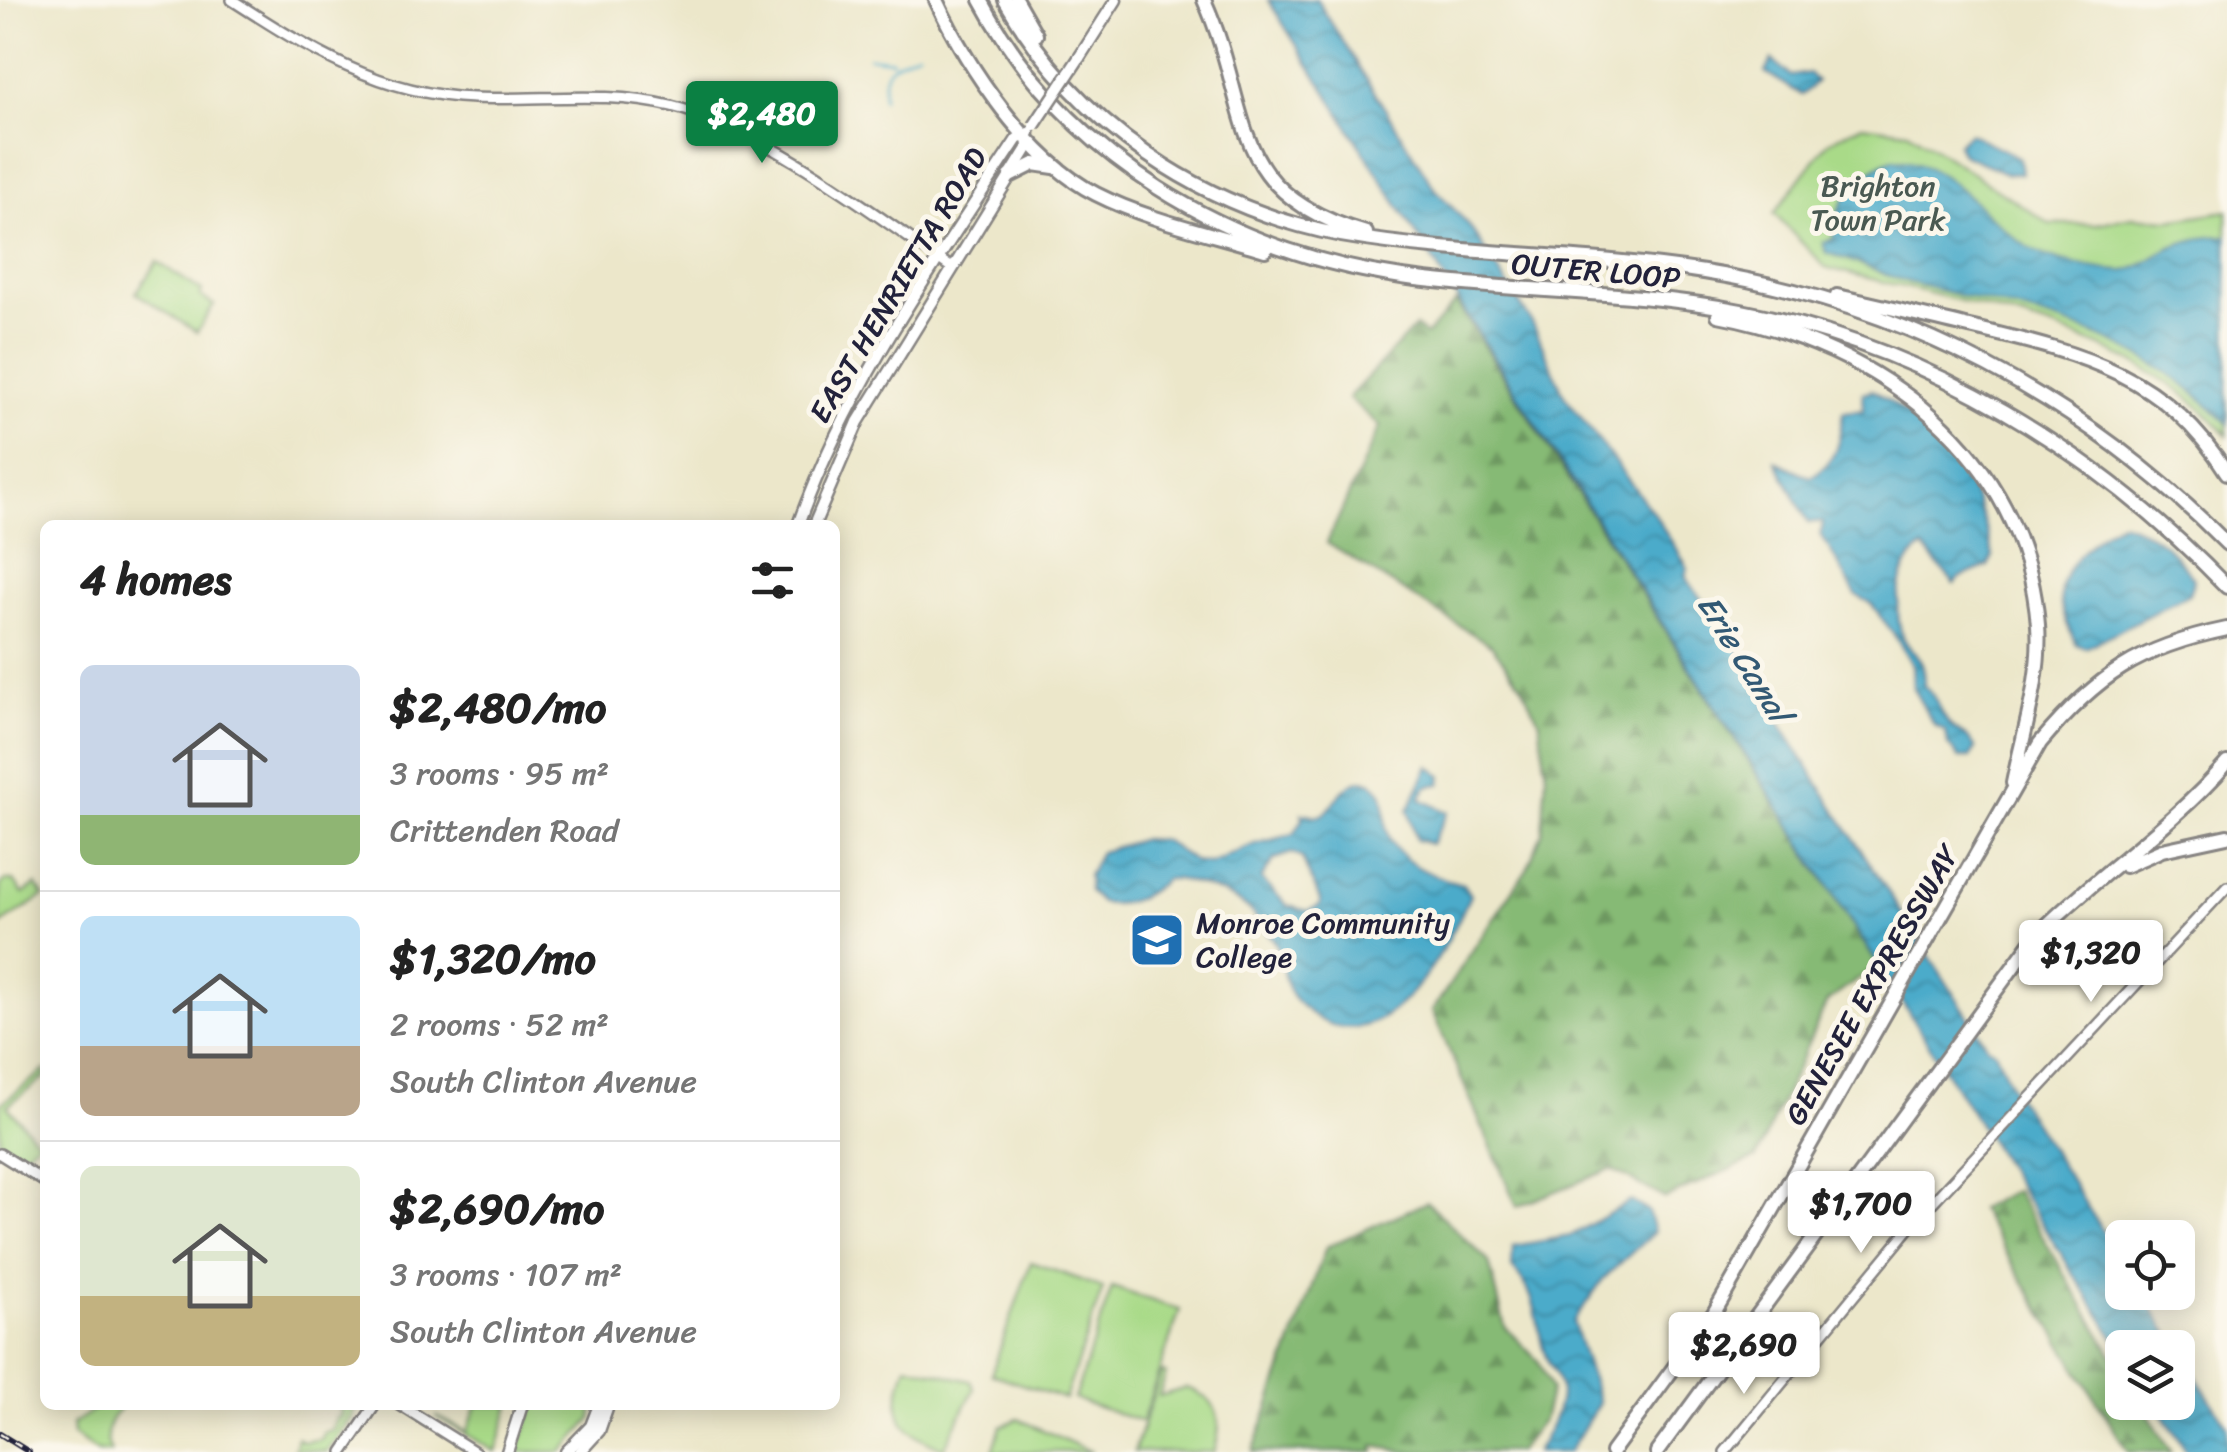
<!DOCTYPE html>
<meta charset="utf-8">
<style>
body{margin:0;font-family:Sriracha,sans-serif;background:#f6f6f6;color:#222;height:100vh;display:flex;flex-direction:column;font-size:38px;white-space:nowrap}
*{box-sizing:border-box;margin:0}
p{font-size:32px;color:#767676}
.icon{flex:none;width:55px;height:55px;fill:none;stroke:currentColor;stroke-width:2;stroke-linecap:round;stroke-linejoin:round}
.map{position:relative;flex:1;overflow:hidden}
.panel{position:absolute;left:40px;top:520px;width:800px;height:890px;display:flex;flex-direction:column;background:#fff;border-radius:15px;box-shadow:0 5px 25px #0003}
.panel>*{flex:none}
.controls{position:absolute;left:2105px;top:1220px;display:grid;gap:20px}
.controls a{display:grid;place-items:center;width:90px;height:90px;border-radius:15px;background:#fff;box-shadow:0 5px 25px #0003;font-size:50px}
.price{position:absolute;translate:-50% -85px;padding:0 22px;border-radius:10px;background:#fff;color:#222;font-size:32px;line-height:65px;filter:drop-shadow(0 2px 5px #0008)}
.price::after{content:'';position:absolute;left:50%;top:60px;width:30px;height:22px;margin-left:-15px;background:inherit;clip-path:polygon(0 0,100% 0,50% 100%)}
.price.active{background:#0b8043;color:#fff}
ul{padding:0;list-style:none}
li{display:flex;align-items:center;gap:30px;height:250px;padding:0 40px}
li+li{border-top:2px solid #e0e0e0}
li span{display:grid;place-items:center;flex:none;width:280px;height:200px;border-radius:15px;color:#555}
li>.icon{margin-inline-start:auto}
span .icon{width:120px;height:120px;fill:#fffc;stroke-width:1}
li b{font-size:42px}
h2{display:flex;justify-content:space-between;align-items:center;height:120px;padding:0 40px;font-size:42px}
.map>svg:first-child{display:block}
.green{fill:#a9da88;stroke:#667e62;stroke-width:2.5}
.forest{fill:url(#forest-firs);stroke:#546e58;stroke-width:2.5}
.water{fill:url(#water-waves);stroke:#366682;stroke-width:2.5;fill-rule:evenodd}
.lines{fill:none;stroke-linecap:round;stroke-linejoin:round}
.stream{stroke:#4babca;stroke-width:2.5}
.tertiary-casing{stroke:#878482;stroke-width:14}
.primary-casing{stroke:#878482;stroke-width:15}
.motorway-casing{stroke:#878482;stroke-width:18}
.tertiary{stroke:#fff;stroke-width:9}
.primary{stroke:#fff;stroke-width:10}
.motorway{stroke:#fff;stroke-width:12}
.rail-casing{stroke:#22223b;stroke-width:6}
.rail{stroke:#fbf7ec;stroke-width:2.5;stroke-dasharray:8;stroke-linecap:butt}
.primary-bridge-casing{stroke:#878482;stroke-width:15;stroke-linecap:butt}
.primary-bridge{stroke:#fff;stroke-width:10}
.labels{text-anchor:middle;stroke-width:10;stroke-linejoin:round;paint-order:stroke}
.park-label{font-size:30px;fill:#4a5952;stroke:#fbf7ec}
.street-label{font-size:30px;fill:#22223b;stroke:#fbf7ec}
.poi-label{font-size:30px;fill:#22223b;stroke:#fbf7ec;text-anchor:start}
.water-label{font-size:32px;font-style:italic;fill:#325974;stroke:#fbf7ec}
</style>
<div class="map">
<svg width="2227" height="1452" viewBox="0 0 2227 1452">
<defs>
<pattern id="forest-firs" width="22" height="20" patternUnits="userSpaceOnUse" patternTransform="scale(2.5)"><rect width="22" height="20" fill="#86ba74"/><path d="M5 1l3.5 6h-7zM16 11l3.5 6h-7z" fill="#6d9760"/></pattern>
<pattern id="water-waves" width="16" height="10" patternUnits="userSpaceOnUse" patternTransform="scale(2.5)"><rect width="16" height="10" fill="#4babca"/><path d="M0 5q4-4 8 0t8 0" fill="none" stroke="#3e8ba5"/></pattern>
</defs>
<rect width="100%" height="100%" fill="#fbf7ec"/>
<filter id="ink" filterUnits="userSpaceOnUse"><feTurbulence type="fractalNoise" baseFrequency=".01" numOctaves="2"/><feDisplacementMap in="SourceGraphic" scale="20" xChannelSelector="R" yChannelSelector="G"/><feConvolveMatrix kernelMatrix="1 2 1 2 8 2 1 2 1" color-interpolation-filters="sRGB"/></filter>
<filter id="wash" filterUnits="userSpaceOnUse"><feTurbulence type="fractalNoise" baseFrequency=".0048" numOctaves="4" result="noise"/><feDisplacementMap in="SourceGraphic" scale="40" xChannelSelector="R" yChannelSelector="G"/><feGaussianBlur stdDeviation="2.25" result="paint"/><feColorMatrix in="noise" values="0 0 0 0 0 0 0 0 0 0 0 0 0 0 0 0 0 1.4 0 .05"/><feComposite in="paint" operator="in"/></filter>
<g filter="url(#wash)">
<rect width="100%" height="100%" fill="#ece7ca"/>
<path class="green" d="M 1862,125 L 1908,131 L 2050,224 L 2096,224 L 2132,217 L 2169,220 L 2227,211 L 2227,435 C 2139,329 1952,302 1825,267 L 1774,214 L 1828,142 Z
M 157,262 L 202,291 L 200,296 L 214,305 L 197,332 L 136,293 Z
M 5,881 L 14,881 L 23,894 L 36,885 L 44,896 L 0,925 L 0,885 Z
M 45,1070 L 45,1077 L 7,1106 L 38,1141 L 21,1157 L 0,1144 L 0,1104 Z
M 1031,1262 L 1103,1288 L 1065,1399 L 991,1374 Z
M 1112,1287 L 1180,1310 L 1142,1422 L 1074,1399 Z
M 907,1365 L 971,1381 L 974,1389 L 944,1449 C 895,1428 890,1415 907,1365 Z
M 1161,1372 L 1166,1374 L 1159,1396 L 1187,1388 C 1220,1400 1224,1421 1214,1452 L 1134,1452 Z
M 102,1405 L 126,1405 C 109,1415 102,1434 111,1452 L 98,1452 L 73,1435 L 72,1424 Z
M 339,1405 L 355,1405 L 353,1417 L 326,1452 L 294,1449 L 297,1438 L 304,1442 L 321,1439 L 323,1432 L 332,1430 L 336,1418 L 341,1416 Z
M 477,1405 L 510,1405 L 496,1452 L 436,1416 L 467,1432 Z
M 534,1405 L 594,1405 L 592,1419 L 562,1452 L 517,1452 Z
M 1018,1419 L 1092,1452 L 993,1452 L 1001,1426 Z"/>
<path class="forest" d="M 1456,302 L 1878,965 L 1827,1002 L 1756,1158 L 1665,1198 L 1611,1169 L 1517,1207 L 1432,1011 L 1527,869 L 1542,833 L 1546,773 L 1539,721 L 1522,686 L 1492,646 L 1327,543 L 1380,426 L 1348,398 L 1415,327 L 1426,335 Z
M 2015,1190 L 2122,1371 L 2122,1402 L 2142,1403 L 2171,1452 L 2128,1452 L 1979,1209 Z
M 1427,1202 L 1489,1262 L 1505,1327 L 1538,1361 L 1551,1389 L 1543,1420 L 1518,1452 L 1407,1452 L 1374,1446 L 1375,1452 L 1253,1452 L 1326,1247 Z"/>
<path class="water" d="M 1268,0 L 1317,0 L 1435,189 L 1468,224 L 1533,324 L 1564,395 L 1655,515 L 1688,568 L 1685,576 L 1739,652 L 1770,708 L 1988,1047 L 1995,1051 L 2013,1090 L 2122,1261 L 2122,1292 L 2143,1293 L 2227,1426 L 2227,1452 L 2187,1452 L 2156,1403 L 2178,1402 L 2178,1348 L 2122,1350 Z
M 1772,60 L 1791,76 L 1809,73 L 1817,82 L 1802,95 L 1765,72 Z
M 1969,133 L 2020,158 L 2022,173 L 2008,174 L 1962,154 L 1957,144 Z
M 1894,159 C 1956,162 1985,225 2035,251 C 2057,262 2092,268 2118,271 C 2137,273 2157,253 2174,246 C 2191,239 2209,236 2227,236 L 2227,423 C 2133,327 2036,316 1912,283 C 1882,275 1856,260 1826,253 L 1823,242 L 1834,239 C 1829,207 1866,166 1894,159 Z
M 1872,390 C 1948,436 1972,470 1993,556 L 1988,566 L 1961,577 L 1955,584 L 1923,548 C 1898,559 1893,614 1903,637 C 1916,663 1924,649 1925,687 C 1939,698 1939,713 1950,725 C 1959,734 1968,734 1976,748 L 1970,758 L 1959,758 L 1948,745 L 1946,731 L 1934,725 L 1913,689 L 1912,665 L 1897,639 L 1871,603 L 1856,595 L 1821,534 L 1823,522 L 1808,522 L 1776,461 L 1810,477 C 1838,463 1839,441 1843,412 L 1864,410 L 1863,393 Z
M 2121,522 C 2157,533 2172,549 2194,579 L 2189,594 L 2086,648 L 2076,644 C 2069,628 2059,609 2061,591 C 2063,564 2098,533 2121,522 Z
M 1429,766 L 1442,776 L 1441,784 L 1427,786 L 1420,799 L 1448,812 L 1431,844 L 1416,840 L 1408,810 Z
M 1363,780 C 1396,787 1379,816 1390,839 C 1403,866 1438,878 1463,884 L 1470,895 C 1442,960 1373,1084 1295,999 C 1280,981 1285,961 1275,942 C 1271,935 1262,926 1257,919 C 1243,897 1200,884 1176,879 L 1166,879 C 1147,895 1127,908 1101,903 L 1089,891 L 1088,876 L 1100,852 L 1143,839 L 1163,840 L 1195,862 L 1210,864 L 1255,844 L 1294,834 L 1303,819 L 1302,813 C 1307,813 1313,816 1318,816 C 1332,816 1338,784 1363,780 ZM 1292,853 L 1302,858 L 1320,900 L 1320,905 L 1308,911 L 1288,906 L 1261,879 L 1274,859 Z
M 1631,1201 L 1648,1211 L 1654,1232 L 1603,1279 L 1573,1322 L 1599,1403 L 1569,1452 L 1536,1452 C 1546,1436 1560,1412 1560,1393 C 1560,1377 1546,1363 1543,1348 C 1535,1315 1538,1296 1512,1268 L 1513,1246 L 1570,1236 Z"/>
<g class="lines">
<path class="stream" d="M 869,57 L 892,60
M 883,99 C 882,65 890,65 918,52"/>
</g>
</g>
<g filter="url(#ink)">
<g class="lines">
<g class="tertiary-casing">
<path id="tertiary" d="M 232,0 C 308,49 381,95 474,98 C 541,101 605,90 671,106 C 765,129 873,213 952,268
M 0,1154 L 45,1182
M 400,1405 L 475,1452
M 343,1452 L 375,1405
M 1725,1452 L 1917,1219 L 2227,887"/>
</g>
<g class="primary-casing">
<path id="primary" d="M 1079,58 L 1116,0
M 798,525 C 848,385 936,262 1017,139 L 1029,133
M 814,525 L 858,422 L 1028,147 L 1027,136
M 507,1452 L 522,1405
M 566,1452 L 591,1426 L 599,1405
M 580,1452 L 599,1431 L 608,1405"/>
</g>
<g class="motorway-casing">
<path id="motorway" d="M 936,0 C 967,67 1029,160 1096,194 C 1147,220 1210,233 1265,250
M 981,0 C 1065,157 1229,252 1402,277 C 1514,293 1630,289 1741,311 C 1927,347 2096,451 2227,587
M 1005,0 C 1076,125 1201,208 1341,235 C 1461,256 1584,253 1704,272 C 1905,304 2084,399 2227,544
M 1016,0 L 1036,35
M 1204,0 C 1254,110 1222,191 1366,233
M 1010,176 L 1034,164 L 1054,167
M 1837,296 C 1884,306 1931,318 1978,329 C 2083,354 2166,375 2227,473
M 1718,315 C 1878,345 2025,453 2038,625 C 2042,677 2023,733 2013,783
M 2125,866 L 2162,850 L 2227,836
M 1612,1452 L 1714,1313 L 2040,743 C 2097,675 2140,647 2227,629
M 1657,1452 L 2036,936 C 2097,874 2170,829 2227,763"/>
</g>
<use href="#tertiary" class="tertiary"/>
<use href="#primary" class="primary"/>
<use href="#motorway" class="motorway"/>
<g class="rail-casing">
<path id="rail" d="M 0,1434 L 29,1452"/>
</g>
<use href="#rail" class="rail"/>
<g class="primary-bridge-casing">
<path id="primary-bridge" d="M 1034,126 L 1079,58"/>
</g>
<use href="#primary-bridge" class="primary-bridge"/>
</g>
</g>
<defs>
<g id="university-square" transform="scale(2.875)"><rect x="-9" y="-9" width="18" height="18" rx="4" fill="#1f6fb2" stroke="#fbf7ec"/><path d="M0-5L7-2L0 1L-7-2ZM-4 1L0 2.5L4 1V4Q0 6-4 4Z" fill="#fff"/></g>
</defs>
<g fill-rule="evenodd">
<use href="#university-square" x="1157" y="940"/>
</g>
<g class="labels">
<g class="park-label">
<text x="1878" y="196">Brighton<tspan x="1878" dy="34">Town Park</tspan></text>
</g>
<g class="street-label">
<text transform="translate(1596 271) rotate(5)" y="10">OUTER LOOP</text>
<text transform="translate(898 285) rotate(-59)" y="10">EAST HENRIETTA ROAD</text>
<text transform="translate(1872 985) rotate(-60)" y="10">GENESEE EXPRESSWAY</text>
</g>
<g class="poi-label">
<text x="1196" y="933">Monroe Community<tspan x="1196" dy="34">College</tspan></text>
</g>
<g class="water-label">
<text transform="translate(1744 658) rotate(58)" y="11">Erie Canal</text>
</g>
</g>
</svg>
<div class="controls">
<a><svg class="icon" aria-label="locate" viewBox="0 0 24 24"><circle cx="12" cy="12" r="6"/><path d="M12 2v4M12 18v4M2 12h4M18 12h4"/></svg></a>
<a><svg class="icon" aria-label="layers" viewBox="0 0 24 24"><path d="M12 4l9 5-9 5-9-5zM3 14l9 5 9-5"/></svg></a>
</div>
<b class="price active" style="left:762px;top:166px">$2,480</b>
<b class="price" style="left:2091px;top:1005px">$1,320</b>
<b class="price" style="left:1861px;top:1256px">$1,700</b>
<b class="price" style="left:1744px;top:1397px">$2,690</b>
<section class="panel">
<h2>4 homes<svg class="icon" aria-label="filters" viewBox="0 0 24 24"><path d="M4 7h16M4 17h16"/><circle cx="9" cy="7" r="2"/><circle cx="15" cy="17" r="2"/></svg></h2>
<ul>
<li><span style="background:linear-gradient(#c9d6e8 75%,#8fb573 0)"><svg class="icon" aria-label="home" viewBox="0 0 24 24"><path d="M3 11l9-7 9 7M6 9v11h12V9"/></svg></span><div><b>$2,480/mo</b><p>3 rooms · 95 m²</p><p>Crittenden Road</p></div></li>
<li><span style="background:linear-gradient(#bfe0f5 65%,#b9a48a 0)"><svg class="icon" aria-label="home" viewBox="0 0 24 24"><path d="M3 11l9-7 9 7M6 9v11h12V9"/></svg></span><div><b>$1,320/mo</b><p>2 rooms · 52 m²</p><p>South Clinton Avenue</p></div></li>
<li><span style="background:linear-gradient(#dfe7d0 65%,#c2b280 0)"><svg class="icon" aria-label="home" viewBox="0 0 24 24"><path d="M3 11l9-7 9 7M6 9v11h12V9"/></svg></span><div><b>$2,690/mo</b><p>3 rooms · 107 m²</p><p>South Clinton Avenue</p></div></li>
</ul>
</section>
</div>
